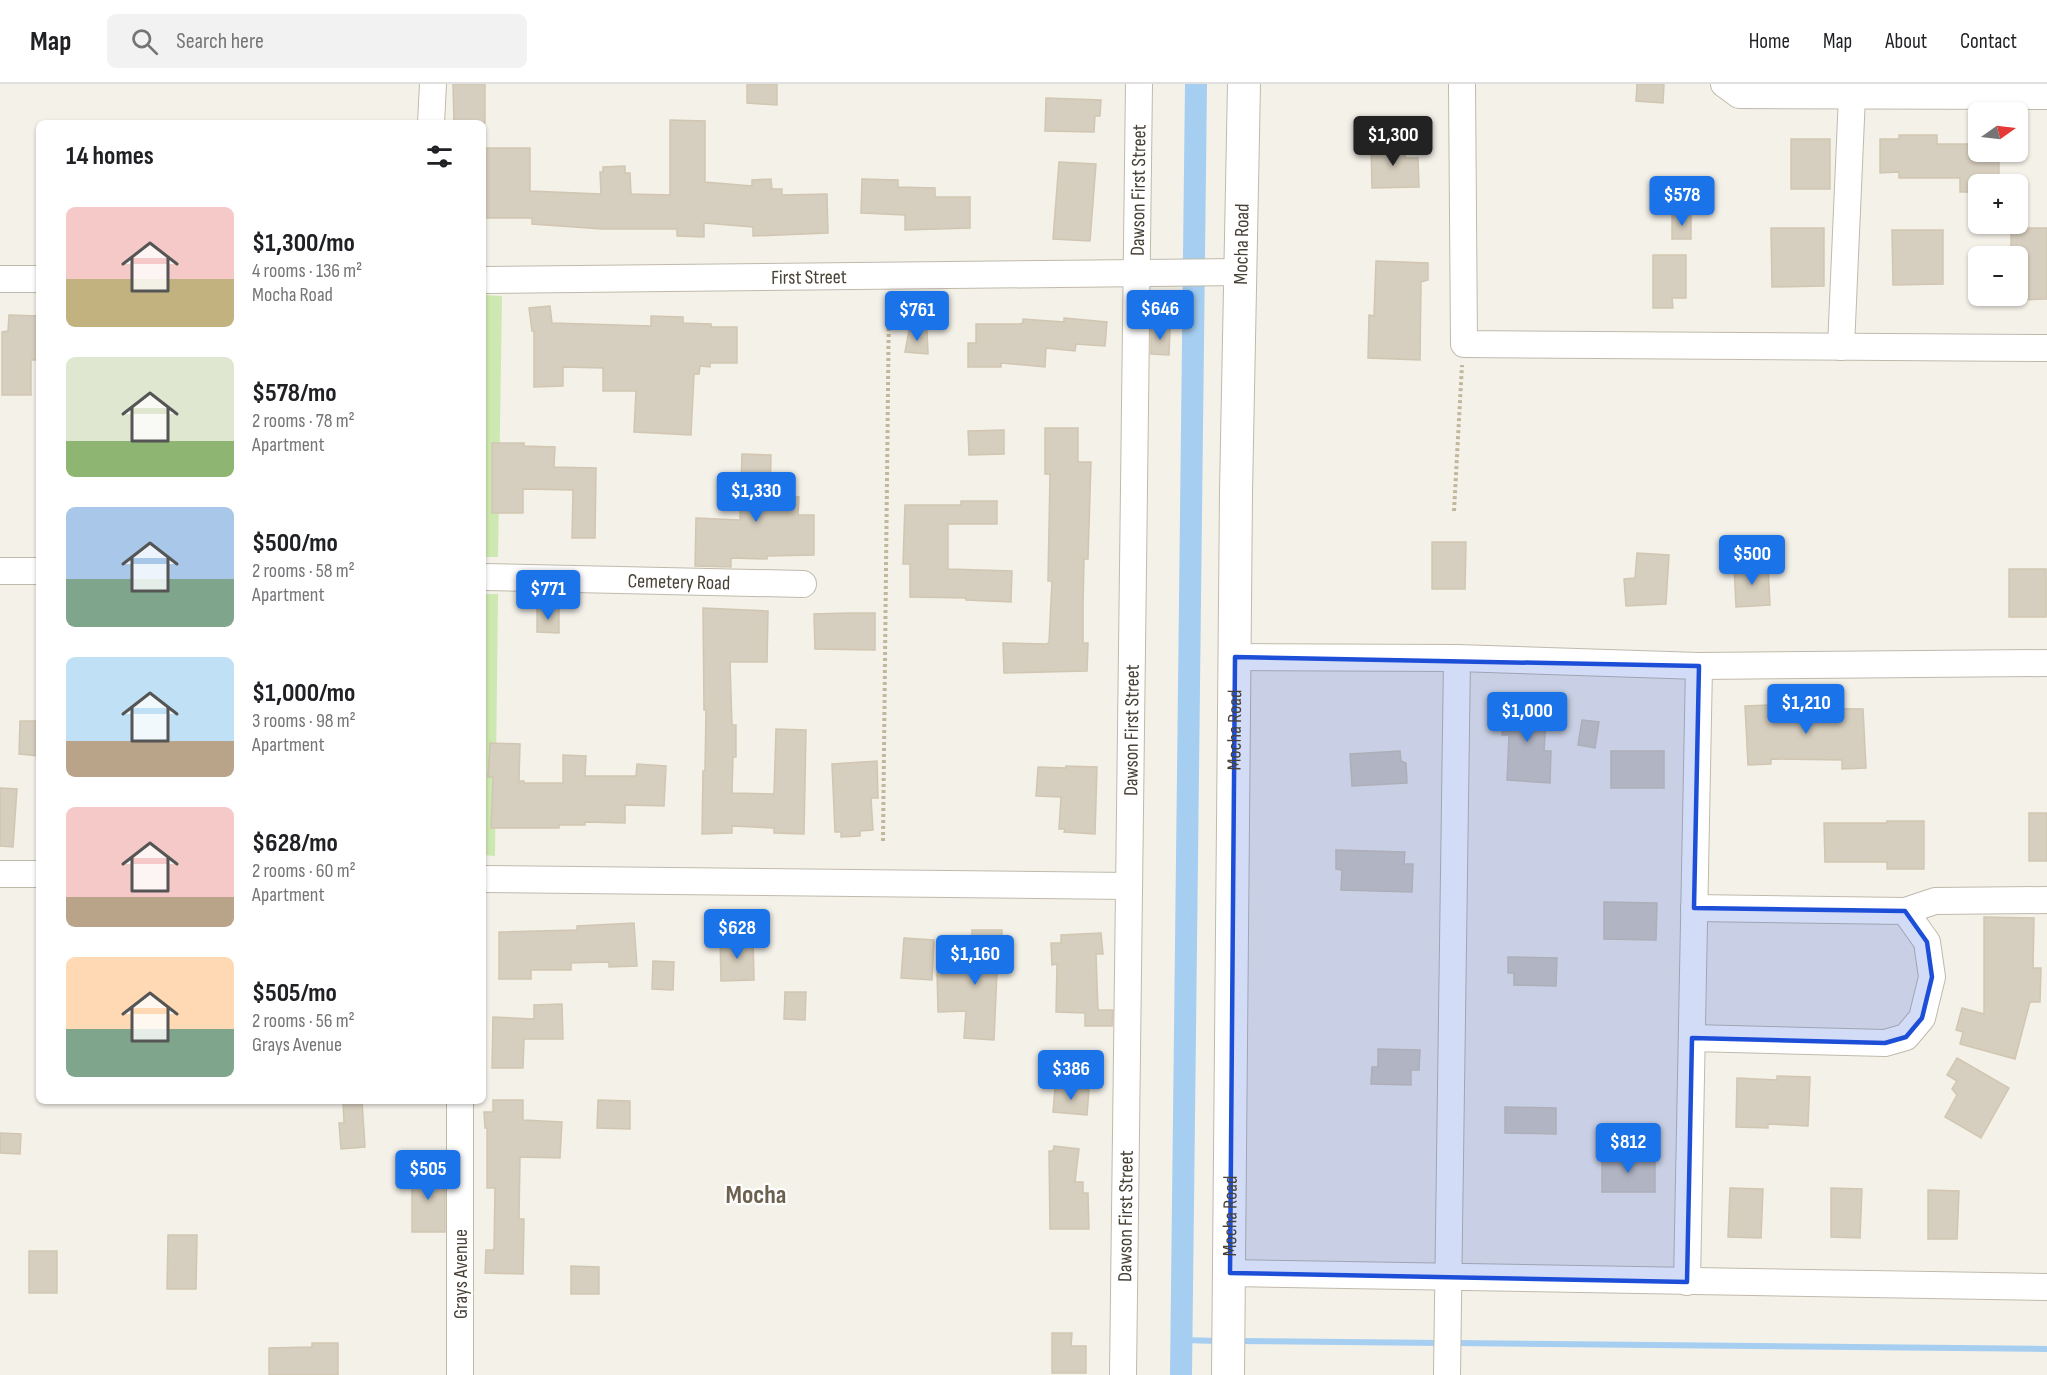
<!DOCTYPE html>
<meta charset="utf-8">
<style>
body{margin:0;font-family:"Sofia Sans Condensed",sans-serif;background:#f2f2f2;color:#202124;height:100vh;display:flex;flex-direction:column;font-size:22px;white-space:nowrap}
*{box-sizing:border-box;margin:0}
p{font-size:20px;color:#757577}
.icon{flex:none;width:33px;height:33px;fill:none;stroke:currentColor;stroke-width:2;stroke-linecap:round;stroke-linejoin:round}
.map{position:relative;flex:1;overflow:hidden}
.panel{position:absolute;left:36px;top:36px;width:450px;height:984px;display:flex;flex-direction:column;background:#fff;border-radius:9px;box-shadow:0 2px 4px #0004}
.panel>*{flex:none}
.needle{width:39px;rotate:76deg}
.fabs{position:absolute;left:1968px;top:18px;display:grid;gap:12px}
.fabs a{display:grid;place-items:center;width:60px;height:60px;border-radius:9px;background:#fff;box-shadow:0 2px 4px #0004;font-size:30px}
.price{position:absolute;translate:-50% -51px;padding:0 14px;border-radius:6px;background:#1a73e8;color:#fff;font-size:20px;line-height:39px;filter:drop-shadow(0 2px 3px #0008)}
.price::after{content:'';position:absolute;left:50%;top:36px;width:18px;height:14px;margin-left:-9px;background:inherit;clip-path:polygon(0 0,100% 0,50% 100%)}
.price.on{background:#222;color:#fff}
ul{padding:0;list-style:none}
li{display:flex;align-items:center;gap:18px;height:150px;padding:0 30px}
li span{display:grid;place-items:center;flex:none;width:168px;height:120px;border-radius:9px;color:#555}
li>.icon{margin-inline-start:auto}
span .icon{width:72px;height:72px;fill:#fffc;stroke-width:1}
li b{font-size:26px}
h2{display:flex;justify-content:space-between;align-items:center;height:72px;padding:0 30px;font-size:26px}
header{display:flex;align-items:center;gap:36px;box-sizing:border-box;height:84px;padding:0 30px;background:#fff;border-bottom:2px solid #e0e0e0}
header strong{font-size:28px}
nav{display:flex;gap:33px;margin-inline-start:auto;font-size:21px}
.search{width:420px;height:54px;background:#f2f2f2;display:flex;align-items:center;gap:15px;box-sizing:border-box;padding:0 21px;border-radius:9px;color:#757577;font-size:22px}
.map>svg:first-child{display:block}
.green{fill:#cde9b1}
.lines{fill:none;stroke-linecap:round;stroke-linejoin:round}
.stream{stroke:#a5cef1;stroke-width:6}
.canal{stroke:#a5cef1;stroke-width:22}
.building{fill:#d6cebe;stroke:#d1c6b1;stroke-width:1.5}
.minor-casing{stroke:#c0baab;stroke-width:28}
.tertiary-casing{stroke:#c0baab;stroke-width:34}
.path{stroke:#c2b79c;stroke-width:4;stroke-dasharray:3 3;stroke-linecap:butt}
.minor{stroke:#fff;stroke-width:26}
.tertiary{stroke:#fff;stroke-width:32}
.marked{fill:#1d4ed8;fill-opacity:0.2;stroke:#1d4ed8;stroke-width:4.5;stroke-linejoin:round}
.labels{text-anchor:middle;stroke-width:4.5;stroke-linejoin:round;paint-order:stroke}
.street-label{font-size:20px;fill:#484237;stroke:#fff}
.district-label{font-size:26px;font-weight:bold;fill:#6b614e;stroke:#fff}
</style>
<header>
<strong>Map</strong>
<div class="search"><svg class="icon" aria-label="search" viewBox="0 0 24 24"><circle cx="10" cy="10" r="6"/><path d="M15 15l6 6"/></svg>Search here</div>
<nav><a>Home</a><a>Map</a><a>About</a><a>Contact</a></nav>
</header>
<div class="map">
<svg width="2047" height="1291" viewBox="0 0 2047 1291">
<rect width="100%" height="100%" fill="#f4f1e9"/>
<path class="green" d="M 483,211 L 502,212 L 498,473 L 483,473 Z
M 483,510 L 498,510 L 495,772 L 483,771 Z"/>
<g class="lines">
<path class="stream" d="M 1181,1256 L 1220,1257
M 1236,1257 L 1442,1259
M 1452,1259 L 2047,1265"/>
<path class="canal" d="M 1181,1291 L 1196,0"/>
</g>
<path class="building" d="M 453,0 L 485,0 L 485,39 L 454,39 Z
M 747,0 L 777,0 L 777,21 L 747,19 Z
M 1637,0 L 1664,0 L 1663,19 L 1636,17 Z
M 1046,14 L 1101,16 L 1100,32 L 1095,32 L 1094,48 L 1045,47 Z
M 670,36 L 705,37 L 705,98 L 752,102 L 752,96 L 771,95 L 772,105 L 782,105 L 782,111 L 827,110 L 828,149 L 753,152 L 753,143 L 704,139 L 704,153 L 677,152 L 677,145 L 602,145 L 532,140 L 532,134 L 483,134 L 483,64 L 530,64 L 530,107 L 601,110 L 600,88 L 603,88 L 603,83 L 625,82 L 625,89 L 630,89 L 631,110 L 670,111 Z
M 1899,51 L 1937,51 L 1937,60 L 1978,60 L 1978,68 L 1999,68 L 1999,100 L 1978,100 L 1978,108 L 1960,108 L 1960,94 L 1899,94 L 1899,88 L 1880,89 L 1880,55 L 1899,55 Z
M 1791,55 L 1830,55 L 1830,105 L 1791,105 Z
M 1371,60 L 1405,60 L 1405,74 L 1418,74 L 1419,103 L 1372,104 Z
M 1059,78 L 1096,80 L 1090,157 L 1053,155 Z
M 862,95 L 898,96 L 898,103 L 935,104 L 935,113 L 970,113 L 970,144 L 905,146 L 905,131 L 861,129 Z
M 1672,131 L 1691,131 L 1691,155 L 1672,155 Z
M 1771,144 L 1824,144 L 1824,202 L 1772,203 Z
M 2011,144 L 2047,144 L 2047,215 L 2018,216 L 2018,172 L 2011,172 Z
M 1892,146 L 1943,146 L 1943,200 L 1893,201 Z
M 1653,171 L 1686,171 L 1686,214 L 1672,214 L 1673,224 L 1653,224 Z
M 1376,177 L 1428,179 L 1428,196 L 1421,198 L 1420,276 L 1368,274 L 1369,231 L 1374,232 Z
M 550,222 L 552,239 L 651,242 L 651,232 L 683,233 L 683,239 L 711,240 L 711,243 L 737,243 L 737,279 L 710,279 L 710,283 L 700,282 L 699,290 L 694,290 L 691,351 L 634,348 L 636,307 L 603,307 L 603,284 L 563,283 L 563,302 L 534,303 L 534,247 L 532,247 L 529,224 Z
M 9,231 L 39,232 L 39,276 L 31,276 L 31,311 L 2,311 L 2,248 L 8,247 Z
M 1064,234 L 1107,238 L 1105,262 L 1076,260 L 1075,267 L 1046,264 L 1045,283 L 1001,279 L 1001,283 L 968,283 L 968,259 L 976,259 L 976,240 L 1019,240 L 1023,239 L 1023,235 L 1064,238 Z
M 1151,244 L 1170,245 L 1169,271 L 1151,270 Z
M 909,246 L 927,247 L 928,270 L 905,268 Z
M 1045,344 L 1078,344 L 1078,378 L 1091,378 L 1088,475 L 1084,475 L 1083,521 L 1083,559 L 1088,559 L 1087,587 L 1004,589 L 1003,559 L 1047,560 L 1049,558 L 1052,497 L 1048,497 L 1050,390 L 1045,390 Z
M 1004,346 L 1004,370 L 969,371 L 968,347 Z
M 492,359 L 524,359 L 524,362 L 555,363 L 554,383 L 596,384 L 595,454 L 572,454 L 573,406 L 523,405 L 523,429 L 492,429 Z
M 742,370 L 771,371 L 770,412 L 799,413 L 798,431 L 814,431 L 814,471 L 767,472 L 767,475 L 731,474 L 731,483 L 695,482 L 696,434 L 740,436 Z
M 961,417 L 997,417 L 997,440 L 948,440 L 948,485 L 1012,487 L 1011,518 L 966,516 L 966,514 L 910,513 L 910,480 L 903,480 L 905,421 L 961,421 Z
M 1432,458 L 1466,458 L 1465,505 L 1432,505 Z
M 1637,469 L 1669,471 L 1666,520 L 1626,522 L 1624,495 L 1635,494 Z
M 1768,480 L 1770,521 L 1736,523 L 1734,482 Z
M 2009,485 L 2046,485 L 2046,533 L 2009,533 Z
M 703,524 L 768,527 L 767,578 L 730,578 L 732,641 L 736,641 L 736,673 L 733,673 L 732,709 L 774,710 L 776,645 L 806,646 L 804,750 L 774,749 L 774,744 L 732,742 L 732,749 L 702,750 L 703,687 L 705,687 L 706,626 L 704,626 Z
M 537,525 L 559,525 L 559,549 L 537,548 Z
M 850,529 L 875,529 L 875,566 L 815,565 L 814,530 Z
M 1504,619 L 1547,622 L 1544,667 L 1551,667 L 1550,699 L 1507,696 L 1509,651 L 1502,651 Z
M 1769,621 L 1769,624 L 1863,625 L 1866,684 L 1842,685 L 1842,676 L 1771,675 L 1771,680 L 1748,681 L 1745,622 Z
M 1582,636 L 1599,638 L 1595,664 L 1578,661 Z
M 20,637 L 39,637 L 39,672 L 19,670 Z
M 490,659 L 520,660 L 519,697 L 524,697 L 524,699 L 563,699 L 563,671 L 586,672 L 585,692 L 636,692 L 637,680 L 666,682 L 664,722 L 625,721 L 625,739 L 585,738 L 585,741 L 559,741 L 559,744 L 491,744 L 493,693 L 488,693 Z
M 1400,667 L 1401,677 L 1406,679 L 1407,699 L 1352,702 L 1350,670 Z
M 1611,667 L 1664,667 L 1664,704 L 1611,704 Z
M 877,677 L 878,714 L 871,714 L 873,746 L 860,747 L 860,752 L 841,753 L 841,748 L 835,748 L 832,680 Z
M 1066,682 L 1097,683 L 1095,750 L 1064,748 L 1065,745 L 1059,745 L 1061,713 L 1036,712 L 1038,683 L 1066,684 Z
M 0,704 L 17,705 L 13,763 L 0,762 Z
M 2029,729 L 2047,729 L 2047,777 L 2029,777 Z
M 1887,737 L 1924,737 L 1924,785 L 1887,785 L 1887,778 L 1825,778 L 1824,739 L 1887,739 Z
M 1336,766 L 1405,768 L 1404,780 L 1413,780 L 1412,808 L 1341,806 L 1342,786 L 1336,785 Z
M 1604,818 L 1657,819 L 1656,856 L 1604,855 Z
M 1984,833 L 2034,834 L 2033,884 L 2041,884 L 2040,918 L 2030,918 L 2015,975 L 1960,960 L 1963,948 L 1956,946 L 1962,924 L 1984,930 Z
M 634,839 L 637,882 L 609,883 L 609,878 L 571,879 L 571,886 L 531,886 L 531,895 L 499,895 L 499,848 L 577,846 L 577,842 Z
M 972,846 L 1002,846 L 1002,888 L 997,888 L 994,956 L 964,954 L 966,927 L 938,928 L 937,887 L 972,886 Z
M 1101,849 L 1103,870 L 1096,870 L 1098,926 L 1113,926 L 1112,942 L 1085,942 L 1085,929 L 1056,928 L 1057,880 L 1052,881 L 1051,859 L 1061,859 L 1061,851 Z
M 753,854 L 754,896 L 721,897 L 720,855 Z
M 904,854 L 934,856 L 932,896 L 901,894 Z
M 1508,873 L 1557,874 L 1556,902 L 1514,901 L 1514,889 L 1508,889 Z
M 653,877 L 674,878 L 673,906 L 652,905 Z
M 785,908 L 806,908 L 805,936 L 784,935 Z
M 562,920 L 563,955 L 524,955 L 523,984 L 492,984 L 493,933 L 534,935 L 534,921 Z
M 1378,965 L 1420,966 L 1419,986 L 1411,986 L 1411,1001 L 1371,1000 L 1372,983 L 1378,983 Z
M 1957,974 L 2009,1004 L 1981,1054 L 1945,1033 L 1957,1011 L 1952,1005 L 1957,997 L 1947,991 Z
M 1777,992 L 1810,993 L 1808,1042 L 1768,1040 L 1768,1044 L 1736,1043 L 1737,994 L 1777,996 Z
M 1055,1003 L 1089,1006 L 1087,1031 L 1053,1028 Z
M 493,1016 L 523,1016 L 523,1036 L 562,1038 L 560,1074 L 520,1073 L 519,1135 L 524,1135 L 523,1190 L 485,1189 L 486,1166 L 494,1166 L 495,1104 L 487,1104 L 487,1044 L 485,1044 L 484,1028 L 493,1028 Z
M 598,1016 L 630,1017 L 630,1045 L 597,1044 Z
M 343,1017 L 362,1017 L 365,1063 L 341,1065 L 339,1039 L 344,1039 Z
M 1505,1023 L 1556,1024 L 1556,1050 L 1505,1049 Z
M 0,1049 L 21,1050 L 20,1070 L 0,1069 Z
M 1054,1062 L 1079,1065 L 1075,1098 L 1083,1098 L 1083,1109 L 1088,1109 L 1089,1145 L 1050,1145 L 1049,1067 L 1053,1067 Z
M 1602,1071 L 1655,1071 L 1655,1108 L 1602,1108 Z
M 412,1084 L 436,1084 L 436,1093 L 445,1093 L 445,1148 L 412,1148 Z
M 1730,1104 L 1763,1105 L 1761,1154 L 1728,1153 Z
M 1831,1104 L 1862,1105 L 1860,1154 L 1831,1153 Z
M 1928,1106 L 1959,1107 L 1957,1155 L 1928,1155 Z
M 168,1151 L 197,1151 L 196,1205 L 167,1205 Z
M 29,1167 L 57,1167 L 57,1209 L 29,1209 Z
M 571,1182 L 599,1183 L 599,1210 L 571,1210 Z
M 1052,1249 L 1072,1249 L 1071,1262 L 1086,1262 L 1086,1289 L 1052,1289 Z
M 312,1259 L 338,1259 L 338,1291 L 269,1291 L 269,1264 L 312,1263 Z"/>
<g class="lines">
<g class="minor-casing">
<g id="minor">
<path d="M 1462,0 L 1464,260 L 2047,264"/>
<path d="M 1724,0 L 1739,11 L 2047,12"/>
<path d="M 431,39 L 433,0"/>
<path d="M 0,195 L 39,195"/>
<path id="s1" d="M 483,196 L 1241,188"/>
<path d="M 1841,263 L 1852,12"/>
<path d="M 0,487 L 39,487"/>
<path id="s2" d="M 483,493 L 803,500"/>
<path d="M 1235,573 L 1457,574 L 1699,582 L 2047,579"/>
<path d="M 0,790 L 39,790"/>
<path d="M 483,795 L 1129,802"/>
<path d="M 1905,827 L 1935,817 L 2047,816"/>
<path d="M 1692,954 L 1885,959 L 1906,953 L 1922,934 L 1932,893 L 1927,858 L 1905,827 L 1694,824"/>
<path d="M 1230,1189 L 2047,1203"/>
<path d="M 1687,1198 L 1699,582"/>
<path d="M 460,1291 L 460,1017"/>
<path id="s3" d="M 1123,1291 L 1139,0"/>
<path d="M 1447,1291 L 1457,574"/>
</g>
</g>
<g class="tertiary-casing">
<g id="tertiary">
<path id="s4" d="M 1228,1291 L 1236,408 L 1244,0"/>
</g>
</g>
<path class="path" d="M 1454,427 L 1462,281
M 883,757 L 889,214"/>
<use href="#minor" class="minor"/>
<use href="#tertiary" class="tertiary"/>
</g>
<path class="marked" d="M 1235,573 L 1699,582 L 1694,824 L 1905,827 L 1927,858 L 1932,893 L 1922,934 L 1906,953 L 1885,959 L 1692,954 L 1687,1198 L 1230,1189 Z"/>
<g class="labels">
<g class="street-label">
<text dy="7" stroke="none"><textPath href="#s3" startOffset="1185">Dawson First Street</textPath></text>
<text dy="7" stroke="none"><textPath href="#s4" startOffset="1131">Mocha Road</textPath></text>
<text dy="7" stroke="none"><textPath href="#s1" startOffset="326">First Street</textPath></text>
<text dy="7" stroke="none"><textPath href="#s2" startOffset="196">Cemetery Road</textPath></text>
<text dy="7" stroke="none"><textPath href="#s4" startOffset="645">Mocha Road</textPath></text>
<text dy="7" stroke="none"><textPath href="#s3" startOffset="645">Dawson First Street</textPath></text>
<text dy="7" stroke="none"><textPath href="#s3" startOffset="159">Dawson First Street</textPath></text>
<text dy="7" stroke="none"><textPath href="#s4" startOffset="159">Mocha Road</textPath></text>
<text transform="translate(460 1190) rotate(-90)" y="7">Grays Avenue</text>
</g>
<g class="district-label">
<text x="756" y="1119">Mocha</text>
</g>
</g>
</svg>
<div class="fabs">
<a><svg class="needle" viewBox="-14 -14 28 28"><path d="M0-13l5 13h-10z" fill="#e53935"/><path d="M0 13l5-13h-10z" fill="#757577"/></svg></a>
<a>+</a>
<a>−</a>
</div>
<b class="price on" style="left:1393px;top:83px">$1,300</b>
<b class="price" style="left:1682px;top:143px">$578</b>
<b class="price" style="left:1160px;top:257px">$646</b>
<b class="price" style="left:917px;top:258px">$761</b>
<b class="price" style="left:756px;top:439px">$1,330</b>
<b class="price" style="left:1752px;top:502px">$500</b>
<b class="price" style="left:548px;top:537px">$771</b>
<b class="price" style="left:1806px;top:651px">$1,210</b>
<b class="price" style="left:1527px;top:659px">$1,000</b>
<b class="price" style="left:737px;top:876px">$628</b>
<b class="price" style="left:975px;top:902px">$1,160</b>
<b class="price" style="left:1071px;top:1017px">$386</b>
<b class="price" style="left:1628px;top:1090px">$812</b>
<b class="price" style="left:428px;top:1117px">$505</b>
<section class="panel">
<h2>14 homes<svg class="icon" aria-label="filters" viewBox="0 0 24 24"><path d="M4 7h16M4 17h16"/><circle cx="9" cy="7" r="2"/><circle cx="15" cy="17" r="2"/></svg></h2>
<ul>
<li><span style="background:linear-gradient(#f6c9c9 60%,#c2b280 0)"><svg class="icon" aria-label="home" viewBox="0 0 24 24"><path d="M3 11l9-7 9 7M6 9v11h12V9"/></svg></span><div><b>$1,300/mo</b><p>4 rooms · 136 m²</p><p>Mocha Road</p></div></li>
<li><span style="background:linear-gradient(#dfe7d0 70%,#8fb573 0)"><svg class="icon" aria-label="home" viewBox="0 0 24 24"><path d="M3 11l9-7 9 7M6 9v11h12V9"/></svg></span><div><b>$578/mo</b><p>2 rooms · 78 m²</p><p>Apartment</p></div></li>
<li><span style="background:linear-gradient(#a9c7e8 60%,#7fa58c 0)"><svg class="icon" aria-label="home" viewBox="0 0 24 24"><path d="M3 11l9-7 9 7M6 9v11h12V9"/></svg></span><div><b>$500/mo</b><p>2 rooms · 58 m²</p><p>Apartment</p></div></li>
<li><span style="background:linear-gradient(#bfe0f5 70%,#b9a48a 0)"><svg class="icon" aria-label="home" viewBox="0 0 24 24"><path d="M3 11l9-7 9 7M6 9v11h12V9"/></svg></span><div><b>$1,000/mo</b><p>3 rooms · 98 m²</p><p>Apartment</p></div></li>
<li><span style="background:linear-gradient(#f6c9c9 75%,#b9a48a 0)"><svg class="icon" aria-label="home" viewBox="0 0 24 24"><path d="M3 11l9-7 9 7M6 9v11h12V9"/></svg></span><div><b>$628/mo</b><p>2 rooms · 60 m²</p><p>Apartment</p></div></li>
<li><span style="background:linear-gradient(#ffd9b3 60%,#7fa58c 0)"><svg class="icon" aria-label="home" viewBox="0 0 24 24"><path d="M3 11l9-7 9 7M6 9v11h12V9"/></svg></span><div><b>$505/mo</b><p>2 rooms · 56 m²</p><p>Grays Avenue</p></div></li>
</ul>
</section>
</div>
